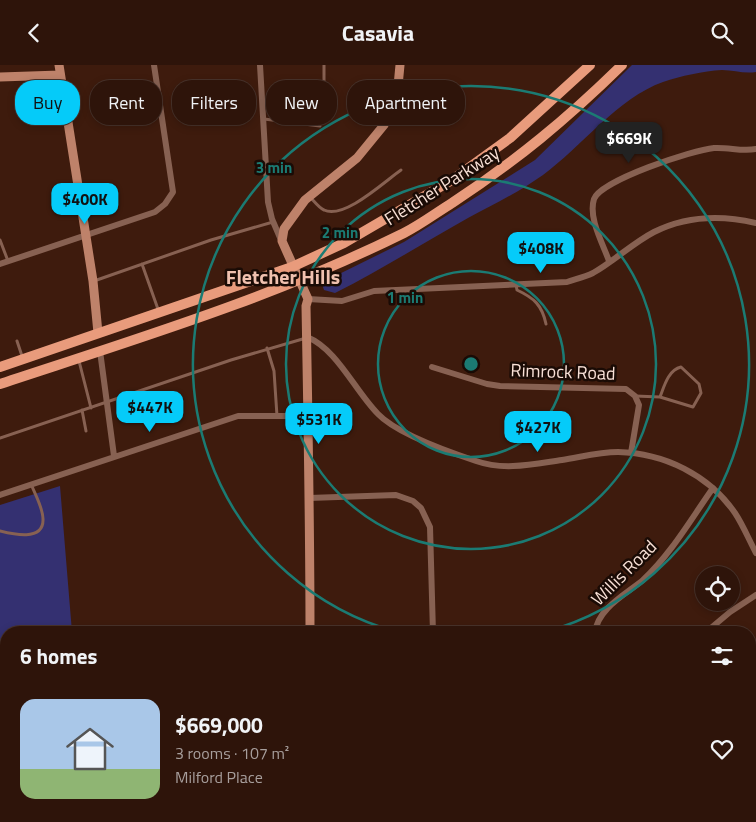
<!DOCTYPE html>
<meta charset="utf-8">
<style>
body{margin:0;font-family:"Titillium Web",sans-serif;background:#361d13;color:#f1f3f6;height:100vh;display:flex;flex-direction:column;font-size:19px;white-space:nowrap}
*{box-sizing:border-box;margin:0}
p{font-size:16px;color:#a79e9c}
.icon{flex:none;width:28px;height:28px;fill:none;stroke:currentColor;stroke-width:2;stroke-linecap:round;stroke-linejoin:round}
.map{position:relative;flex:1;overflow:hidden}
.side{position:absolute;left:0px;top:561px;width:756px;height:196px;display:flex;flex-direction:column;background:#2e140a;border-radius:20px 20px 0 0;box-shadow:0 2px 8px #0003,0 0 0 1px #49332b}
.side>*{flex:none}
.banner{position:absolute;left:15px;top:15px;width:500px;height:45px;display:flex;gap:10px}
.controls{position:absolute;left:695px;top:501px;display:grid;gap:10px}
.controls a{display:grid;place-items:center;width:45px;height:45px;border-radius:50%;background:#2e140a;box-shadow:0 2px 8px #0003,0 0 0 1px #49332b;font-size:25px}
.price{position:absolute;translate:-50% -42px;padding:0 11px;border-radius:10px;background:#05cbf9;color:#111;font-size:16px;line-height:32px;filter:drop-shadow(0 1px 2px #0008)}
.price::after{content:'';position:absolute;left:50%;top:30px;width:15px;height:11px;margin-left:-8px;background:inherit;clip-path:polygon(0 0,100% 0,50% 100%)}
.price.selected{background:#222;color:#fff}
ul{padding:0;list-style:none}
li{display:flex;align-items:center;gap:15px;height:125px;padding:0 20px}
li+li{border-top:1px solid #49332b}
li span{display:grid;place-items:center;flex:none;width:140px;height:100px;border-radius:15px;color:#555}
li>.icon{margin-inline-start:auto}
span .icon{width:60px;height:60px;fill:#fffc;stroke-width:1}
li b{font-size:21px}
h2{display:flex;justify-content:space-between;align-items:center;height:60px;padding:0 20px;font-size:21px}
.chip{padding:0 18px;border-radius:20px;background:#2e140a;box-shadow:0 2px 8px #0003,0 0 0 1px #49332b;font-size:18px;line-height:45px}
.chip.selected{background:#05cbf9;color:#111}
header{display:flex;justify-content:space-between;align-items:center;height:65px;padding:0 20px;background:#2e140a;font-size:22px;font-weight:700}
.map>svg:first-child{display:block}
.green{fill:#343071}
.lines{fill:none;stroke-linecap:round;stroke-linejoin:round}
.lane{stroke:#876152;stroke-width:3}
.street{stroke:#876152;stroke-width:6}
.secondary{stroke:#be826a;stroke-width:9}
.primary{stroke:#e99b7c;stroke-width:10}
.ring{fill:none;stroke:#1b7b73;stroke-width:2.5}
.labels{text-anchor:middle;stroke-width:5;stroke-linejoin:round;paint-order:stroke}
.street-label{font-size:18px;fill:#f8e0d6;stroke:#1a0b05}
.quarter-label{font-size:20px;font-weight:bold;fill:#f0c1af;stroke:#1a0b05}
.centre{fill:#1b7b73;stroke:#1a0b05;stroke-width:2.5}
.ring-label{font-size:15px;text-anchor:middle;font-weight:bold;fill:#1b7b73;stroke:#1a0b05;stroke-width:5;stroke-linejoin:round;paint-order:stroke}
</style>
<header><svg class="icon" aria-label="back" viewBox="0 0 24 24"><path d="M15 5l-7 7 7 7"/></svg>Casavia<svg class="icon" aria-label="search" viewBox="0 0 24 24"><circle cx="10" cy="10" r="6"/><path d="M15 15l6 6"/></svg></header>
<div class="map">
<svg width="756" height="757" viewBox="0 0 756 757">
<rect width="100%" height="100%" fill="#3e1b0d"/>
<path class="green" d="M 632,0 L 756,0 L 756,7 C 744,9 734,5 722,5 C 703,6 681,11 663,17 C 618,33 581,82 543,110 C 519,127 494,139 468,153 C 423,178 381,205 335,228 L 324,225 L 322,219 L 325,216 L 404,177 L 535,95 Z
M 60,421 L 72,567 L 6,568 L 6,597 L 0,598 L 0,440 Z"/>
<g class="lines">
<path class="lane" d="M 324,23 L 324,0
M 264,54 L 320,61
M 310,132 C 314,136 319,143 324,145 C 344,155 385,116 401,105
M 0,175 L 8,196
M 142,199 L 159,247
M 94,216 L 211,175 L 273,157
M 516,220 L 517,225 C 534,233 542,240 546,259
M 17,276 L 22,291
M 267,283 L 274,306 L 277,351
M 79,296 L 91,343
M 635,331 L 660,332 L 693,342 L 701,328 L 699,319 L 681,302 C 668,305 664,322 660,332
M 82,345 L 86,366
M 0,373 L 231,295 L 306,273
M 0,466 C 12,469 44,477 43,454 C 43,443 35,429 31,419
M 0,586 L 6,585
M 0,598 L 1,606"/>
<path class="street" d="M 260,0 L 268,137 L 272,154 L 281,175
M 609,196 C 603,179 588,153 594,134 C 601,115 693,85 714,83 C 729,82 742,87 756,84
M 0,199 L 155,147 L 165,139 L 173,127 L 154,0
M 308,234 L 342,236 L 374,226 L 567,217 C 576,214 585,212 593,208 C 614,196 633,178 654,167 C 686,151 722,150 756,158
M 307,272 C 337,284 355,326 378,349 C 397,369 449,387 476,396 C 504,406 534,399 562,395 C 581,392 599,387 618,387 C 664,388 709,410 735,448 C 743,460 749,475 756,488
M 100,286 L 114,391
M 432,302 L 487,319 L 500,321 L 626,324 L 635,331 L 639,340 L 631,388
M 0,430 L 238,351 L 307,351
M 309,433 L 396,430 L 413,436 L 421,443 L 430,462 L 433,568
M 595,568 C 597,544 626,529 643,515 C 671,489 691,454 713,423
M 705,568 L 730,547 L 756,530
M 0,606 L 6,605
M 750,704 L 756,709
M 146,751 L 148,757
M 440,757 L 450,751"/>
<path class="secondary" d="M 59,0 L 93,216 L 98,268
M 0,12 L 60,10
M 310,568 C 310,459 308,350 306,241 L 308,234 L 282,176 L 284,164 L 305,135 L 357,93 L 384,60 L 398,21 L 400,0
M 0,739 L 6,736
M 404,751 L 408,757"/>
<path class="primary" d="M 0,302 L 292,202 L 344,178 L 452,115 L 510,73 L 590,0
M 0,319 C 136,274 275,232 404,168 C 420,160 436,148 452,138 C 516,96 567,54 622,0"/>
</g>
<g class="ring">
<circle cx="471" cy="299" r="93"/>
<circle cx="471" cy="299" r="185"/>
<path d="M397 567A278 278 0 1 1 545 567"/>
</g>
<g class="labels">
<g class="street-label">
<text transform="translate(442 121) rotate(-32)" y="6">Fletcher Parkway</text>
<text transform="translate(563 307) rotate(2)" y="6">Rimrock Road</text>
<text transform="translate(624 508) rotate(-45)" y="6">Willis Road</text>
</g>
<g class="quarter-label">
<text x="283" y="219">Fletcher Hills</text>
</g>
</g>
<circle cx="471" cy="299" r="8" class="centre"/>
<g class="ring-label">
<text x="274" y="108">3 min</text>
<text x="340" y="173">2 min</text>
<text x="405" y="238">1 min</text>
</g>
</svg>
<div class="controls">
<a><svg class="icon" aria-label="locate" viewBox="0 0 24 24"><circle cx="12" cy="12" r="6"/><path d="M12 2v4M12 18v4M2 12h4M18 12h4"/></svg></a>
</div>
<b class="price selected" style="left:629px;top:99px">$669K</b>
<b class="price" style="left:85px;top:160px">$400K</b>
<b class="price" style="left:541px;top:209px">$408K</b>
<b class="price" style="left:150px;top:368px">$447K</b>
<b class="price" style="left:319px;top:380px">$531K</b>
<b class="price" style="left:538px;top:388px">$427K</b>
<div class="banner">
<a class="chip selected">Buy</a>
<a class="chip">Rent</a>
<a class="chip">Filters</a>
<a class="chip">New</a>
<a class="chip">Apartment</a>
</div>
<section class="side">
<h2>6 homes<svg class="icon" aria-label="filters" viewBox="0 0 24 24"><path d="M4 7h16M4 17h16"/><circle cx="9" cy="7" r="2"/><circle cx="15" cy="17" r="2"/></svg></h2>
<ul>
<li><span style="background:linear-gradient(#a9c7e8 70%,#8fb573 0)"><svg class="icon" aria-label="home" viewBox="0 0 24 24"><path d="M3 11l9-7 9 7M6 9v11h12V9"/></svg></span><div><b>$669,000</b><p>3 rooms · 107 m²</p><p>Milford Place</p></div><svg class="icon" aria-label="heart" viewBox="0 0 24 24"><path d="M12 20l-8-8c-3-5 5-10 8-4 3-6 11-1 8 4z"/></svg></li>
</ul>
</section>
</div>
